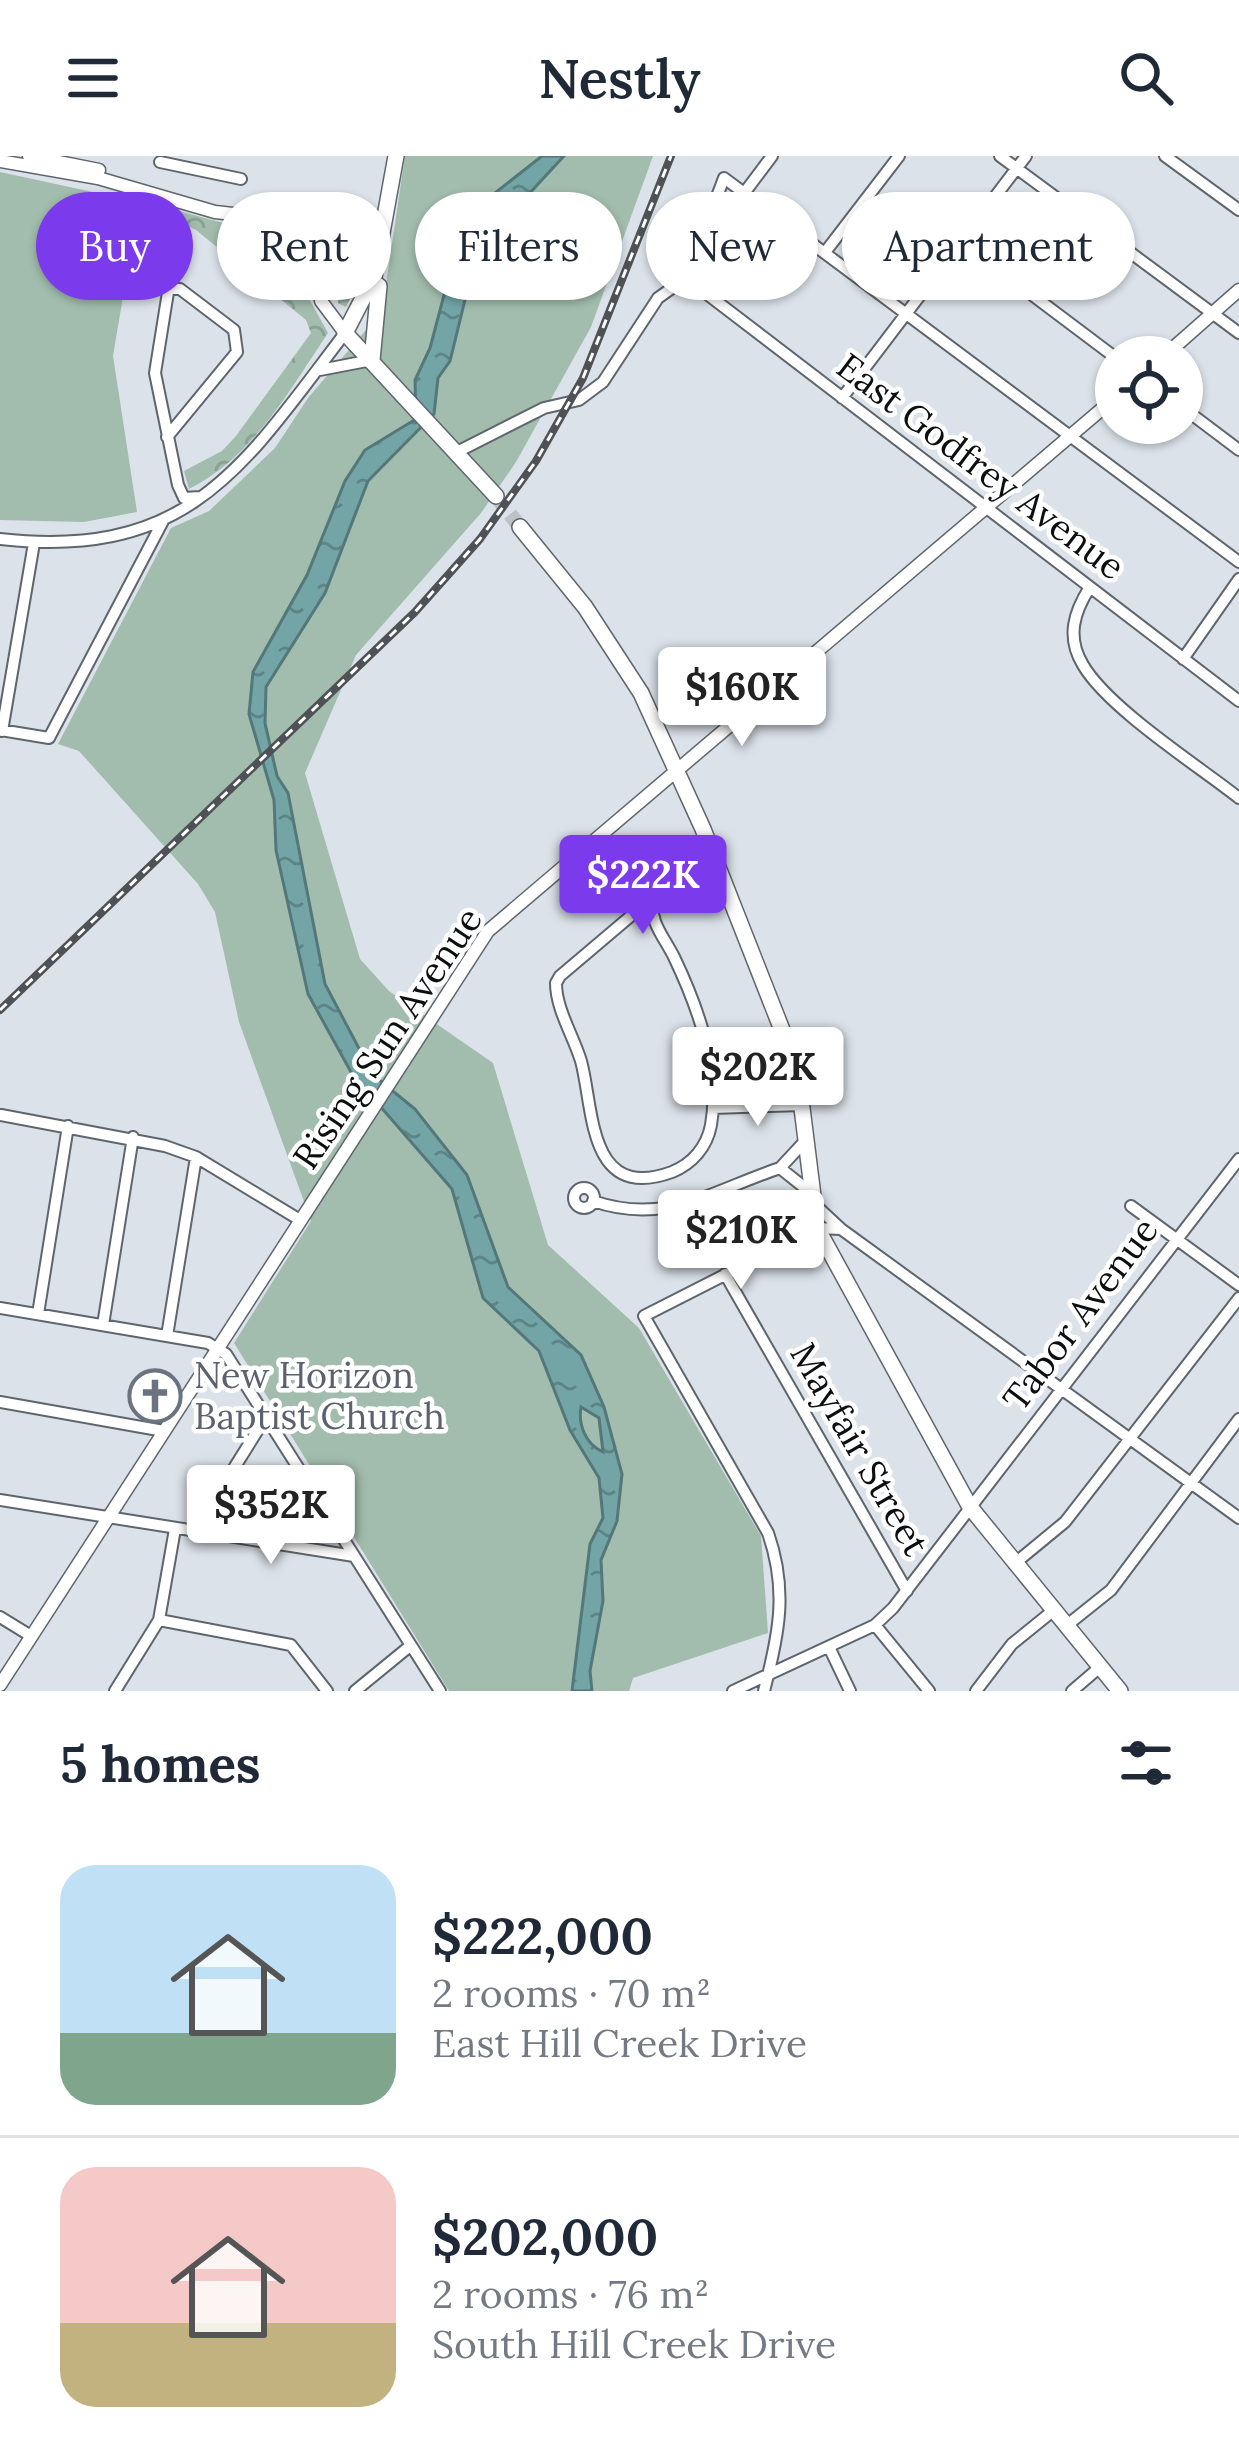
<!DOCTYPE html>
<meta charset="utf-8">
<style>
body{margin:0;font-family:Lora,serif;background:#f6f6f7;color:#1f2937;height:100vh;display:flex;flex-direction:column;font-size:45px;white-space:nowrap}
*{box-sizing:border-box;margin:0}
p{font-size:39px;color:#747a83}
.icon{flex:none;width:66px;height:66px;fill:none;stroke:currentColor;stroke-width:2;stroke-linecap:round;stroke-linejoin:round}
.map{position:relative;height:1535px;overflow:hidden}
.side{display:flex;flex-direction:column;background:#fff;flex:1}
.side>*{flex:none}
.top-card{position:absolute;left:36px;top:36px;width:1167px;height:108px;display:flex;gap:24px}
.tools{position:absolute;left:1095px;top:180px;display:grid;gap:24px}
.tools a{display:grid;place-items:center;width:108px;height:108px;border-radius:50%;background:#fff;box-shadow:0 3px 9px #0004;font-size:60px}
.price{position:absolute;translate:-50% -102px;padding:0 27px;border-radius:12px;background:#fff;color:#222;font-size:39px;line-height:78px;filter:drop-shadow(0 3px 6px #0008)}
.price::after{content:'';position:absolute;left:50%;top:72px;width:36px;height:27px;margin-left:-18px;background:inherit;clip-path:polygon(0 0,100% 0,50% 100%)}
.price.on{background:#7c3aed;color:#fff}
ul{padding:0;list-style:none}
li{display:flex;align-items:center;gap:36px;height:300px;padding:0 60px}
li+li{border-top:3px solid #e0e1e3}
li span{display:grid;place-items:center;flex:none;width:336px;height:240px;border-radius:36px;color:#555}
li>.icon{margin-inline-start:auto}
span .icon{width:144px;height:144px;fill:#fffc;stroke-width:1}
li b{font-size:51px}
h2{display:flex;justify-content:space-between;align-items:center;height:144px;padding:0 60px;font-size:51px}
.chip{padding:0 42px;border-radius:54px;background:#fff;box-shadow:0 3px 9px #0004;font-size:42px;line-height:108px}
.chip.on{background:#7c3aed;color:#fff}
header{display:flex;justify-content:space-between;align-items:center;height:156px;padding:0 60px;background:#fff;font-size:54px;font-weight:600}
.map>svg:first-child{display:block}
.forest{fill:url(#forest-crowns)}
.park{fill:#a2bdad}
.water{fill:url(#water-ripples);stroke:#54787a;stroke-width:3;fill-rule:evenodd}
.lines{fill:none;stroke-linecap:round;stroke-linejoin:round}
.highway-tunnel{stroke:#bcc2c8;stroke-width:15;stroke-dasharray:15 8;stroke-linecap:butt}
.minor-casing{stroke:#5f656c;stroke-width:14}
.major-casing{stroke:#5f656c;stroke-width:15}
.highway-casing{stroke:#5f656c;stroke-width:18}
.minor{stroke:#fff;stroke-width:10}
.major{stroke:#fff;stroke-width:12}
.highway{stroke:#fff;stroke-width:15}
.rail-casing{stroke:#4e5155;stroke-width:8}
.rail{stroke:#fff;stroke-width:3;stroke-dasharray:9;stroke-linecap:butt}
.labels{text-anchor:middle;stroke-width:9;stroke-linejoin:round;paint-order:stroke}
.street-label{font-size:36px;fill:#0c0e10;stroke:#fff}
.worship-label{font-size:36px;fill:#5b616d;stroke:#fff;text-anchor:start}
</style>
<header><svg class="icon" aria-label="menu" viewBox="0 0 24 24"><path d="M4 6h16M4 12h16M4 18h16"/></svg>Nestly<svg class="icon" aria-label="search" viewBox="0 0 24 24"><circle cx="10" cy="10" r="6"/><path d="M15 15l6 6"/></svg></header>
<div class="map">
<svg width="1239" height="1535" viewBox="0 0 1239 1535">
<defs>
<pattern id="forest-crowns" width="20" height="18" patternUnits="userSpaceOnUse" patternTransform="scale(3)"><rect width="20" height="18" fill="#a2bdad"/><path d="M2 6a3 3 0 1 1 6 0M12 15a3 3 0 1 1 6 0" fill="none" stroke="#8aa194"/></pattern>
<pattern id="water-ripples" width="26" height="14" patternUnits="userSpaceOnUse" patternTransform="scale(3)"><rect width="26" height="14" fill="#73a5a7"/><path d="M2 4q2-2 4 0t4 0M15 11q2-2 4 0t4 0" fill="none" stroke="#5d8587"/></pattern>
</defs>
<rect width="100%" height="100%" fill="#dbe2e9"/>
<path class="forest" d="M 168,52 L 238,71 L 281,74 L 305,87 L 311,99 L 306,137 L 328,177 C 289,235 253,301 189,333 L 184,315 L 222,295 L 236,280 L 311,177 L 306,164 L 196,74 L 169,61 Z
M 312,54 L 369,65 L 360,122 L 346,151 L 338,147 C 339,110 337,83 307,60 Z"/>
<path class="park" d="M 405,0 L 653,0 L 591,171 L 516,306 L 481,357 L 356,499 L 305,617 L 360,803 L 389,835 L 493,907 L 548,1089 L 639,1172 L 761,1380 L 768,1477 L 633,1522 L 629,1535 L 449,1535 L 234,1187 L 311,1065 L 239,866 L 215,756 L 198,728 L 79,595 L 58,588 L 171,372 L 209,355 L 275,292 L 308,242 L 382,155 Z
M 0,16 L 139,46 L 113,200 L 137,356 L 84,366 L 0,364 Z"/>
<path class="water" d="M 542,0 L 564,0 L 502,67 L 473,111 L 450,205 L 438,222 L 434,258 L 368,325 L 325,437 L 266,531 L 265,567 L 277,620 L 288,637 L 325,828 L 373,919 L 415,953 L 467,1019 L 508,1131 L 581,1199 L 604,1251 L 622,1318 L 617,1365 L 601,1404 L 603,1445 L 590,1515 L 592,1535 L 572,1535 L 590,1388 L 603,1362 L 599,1322 L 570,1274 L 539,1195 L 483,1142 L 452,1033 L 352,918 L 308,838 L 276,694 L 274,644 L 249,558 L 253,516 L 307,419 L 345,325 L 365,294 L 416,263 L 415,224 L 430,192 L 456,94 L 495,37 ZM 581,1251 L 599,1262 L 603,1296 C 585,1288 578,1268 581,1251 Z"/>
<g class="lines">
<path class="highway-tunnel" d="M 496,340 L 520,371"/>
<g class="minor-casing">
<path id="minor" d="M 1000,0 L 1239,177
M 1165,0 L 1239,54
M 160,6 L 241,23
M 745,36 L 772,0
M 156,55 L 178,74 L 155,217 L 178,329 L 184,342 L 200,341
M 962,86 L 1116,202
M 826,95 L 899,0
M 686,122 L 1239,545
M 320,214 L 372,204
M 842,242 L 1026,0
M 1182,251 L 1239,294
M 167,281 L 237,196 L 234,174 L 180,133 L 168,133
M 459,295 L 544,252 L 579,244 L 603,226 L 658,142 L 686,122 L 724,22 L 1239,406
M 0,383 C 189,404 243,311 345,177
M 1090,431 C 1074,456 1066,481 1083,509 C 1108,552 1197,609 1239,642
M 1183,503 L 1239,423
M 0,574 L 49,582 L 163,365
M 2,575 L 34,387
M 652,743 C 650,767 664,781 674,801 C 697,849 721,914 711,969 C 707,991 692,1008 672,1016 C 587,1047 594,952 581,905 C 573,879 556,853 556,827 L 560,820 L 711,692
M 713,952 L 802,949
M 1,959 L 165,990 L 196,1001 L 300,1064
M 806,984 L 780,1012 L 810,1036
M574 1042a10 10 0 1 1 20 0a10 10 0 1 1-20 0Z
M 593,1045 C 666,1070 711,1035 780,1012
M 813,1047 L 841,1073
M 1131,1050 L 1239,1129
M 725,1118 L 907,1435
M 0,1152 L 208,1187 L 226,1198 L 440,1535
M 38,1158 L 68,970
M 103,1169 L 133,981
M 167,1180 L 196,1001
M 0,1246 L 164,1275
M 0,1344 L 354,1400
M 194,1376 L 266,1261
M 1014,1408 L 1065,1366 L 1239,1142
M 0,1461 L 31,1480
M 159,1464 L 291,1489 L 327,1535
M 875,1469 L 929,1535
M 1066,1470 L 1111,1434 L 1239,1263
M 829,1491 L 850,1535
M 115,1535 L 159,1464 L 175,1373
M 355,1535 L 410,1490
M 733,1535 L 875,1469 L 893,1452 L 1239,1003
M 764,1535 C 779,1478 788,1434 768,1377 L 644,1160 L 817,1072 L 841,1073 L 1239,1362
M 976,1535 L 1012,1488 L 1054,1454
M 1072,1535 L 1100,1511"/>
</g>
<g class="major-casing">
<path id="major" d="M 29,0 L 99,14
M 0,5 L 98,22 L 215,56 L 297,65 L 317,79 L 325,93 L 321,145 L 345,177
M 1163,201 L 1239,134
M 0,1529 L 488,775 L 1116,241"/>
</g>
<g class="highway-casing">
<path id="highway" d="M 396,0 L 374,121 L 345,177 L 496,340
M 372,204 L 379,130
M 520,371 L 585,451 L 641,537 L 703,673 L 797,912 L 817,1072 L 970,1351 L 1120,1535"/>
</g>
<use href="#minor" class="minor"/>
<use href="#major" class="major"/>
<use href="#highway" class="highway"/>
<g class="rail-casing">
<path id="rail" d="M 0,854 L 415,456 L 480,383 L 536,305 L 583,222 L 671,0"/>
</g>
<use href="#rail" class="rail"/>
</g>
<defs>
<g id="church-ring" transform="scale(2.7)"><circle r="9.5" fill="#fff" stroke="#6b7280" stroke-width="1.5"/><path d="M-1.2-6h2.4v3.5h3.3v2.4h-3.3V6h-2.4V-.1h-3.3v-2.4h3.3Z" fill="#6b7280"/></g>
</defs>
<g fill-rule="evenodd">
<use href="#church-ring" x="155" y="1240"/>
</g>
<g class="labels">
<g class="street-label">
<text transform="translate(981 310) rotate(37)" y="13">East Godfrey Avenue</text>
<text transform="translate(387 882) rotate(-56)" y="13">Rising Sun Avenue</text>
<text transform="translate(1080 1158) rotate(-53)" y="13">Tabor Avenue</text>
<text transform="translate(860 1293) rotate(60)" y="13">Mayfair Street</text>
</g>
<g class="worship-label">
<text x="194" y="1232">New Horizon<tspan x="194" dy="41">Baptist Church</tspan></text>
</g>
</g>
</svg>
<div class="tools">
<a><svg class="icon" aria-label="locate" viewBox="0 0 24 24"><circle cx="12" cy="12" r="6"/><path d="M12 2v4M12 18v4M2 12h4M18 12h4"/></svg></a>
</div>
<b class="price" style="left:742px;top:593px">$160K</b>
<b class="price on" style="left:643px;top:781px">$222K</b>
<b class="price" style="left:758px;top:973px">$202K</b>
<b class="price" style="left:741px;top:1136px">$210K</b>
<b class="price" style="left:271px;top:1411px">$352K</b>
<div class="top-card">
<a class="chip on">Buy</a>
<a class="chip">Rent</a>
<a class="chip">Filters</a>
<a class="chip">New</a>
<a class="chip">Apartment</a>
</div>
</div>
<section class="side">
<h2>5 homes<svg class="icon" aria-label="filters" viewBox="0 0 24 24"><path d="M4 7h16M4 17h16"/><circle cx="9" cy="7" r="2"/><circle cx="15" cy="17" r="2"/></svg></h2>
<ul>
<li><span style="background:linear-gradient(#bfe0f5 70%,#7fa58c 0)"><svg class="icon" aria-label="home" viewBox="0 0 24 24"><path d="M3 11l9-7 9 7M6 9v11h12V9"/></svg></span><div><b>$222,000</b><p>2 rooms · 70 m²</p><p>East Hill Creek Drive</p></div></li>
<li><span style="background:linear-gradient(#f6c9c9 65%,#c2b280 0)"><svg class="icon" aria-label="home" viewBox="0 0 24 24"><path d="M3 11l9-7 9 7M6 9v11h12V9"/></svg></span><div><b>$202,000</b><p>2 rooms · 76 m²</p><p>South Hill Creek Drive</p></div></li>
</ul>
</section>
